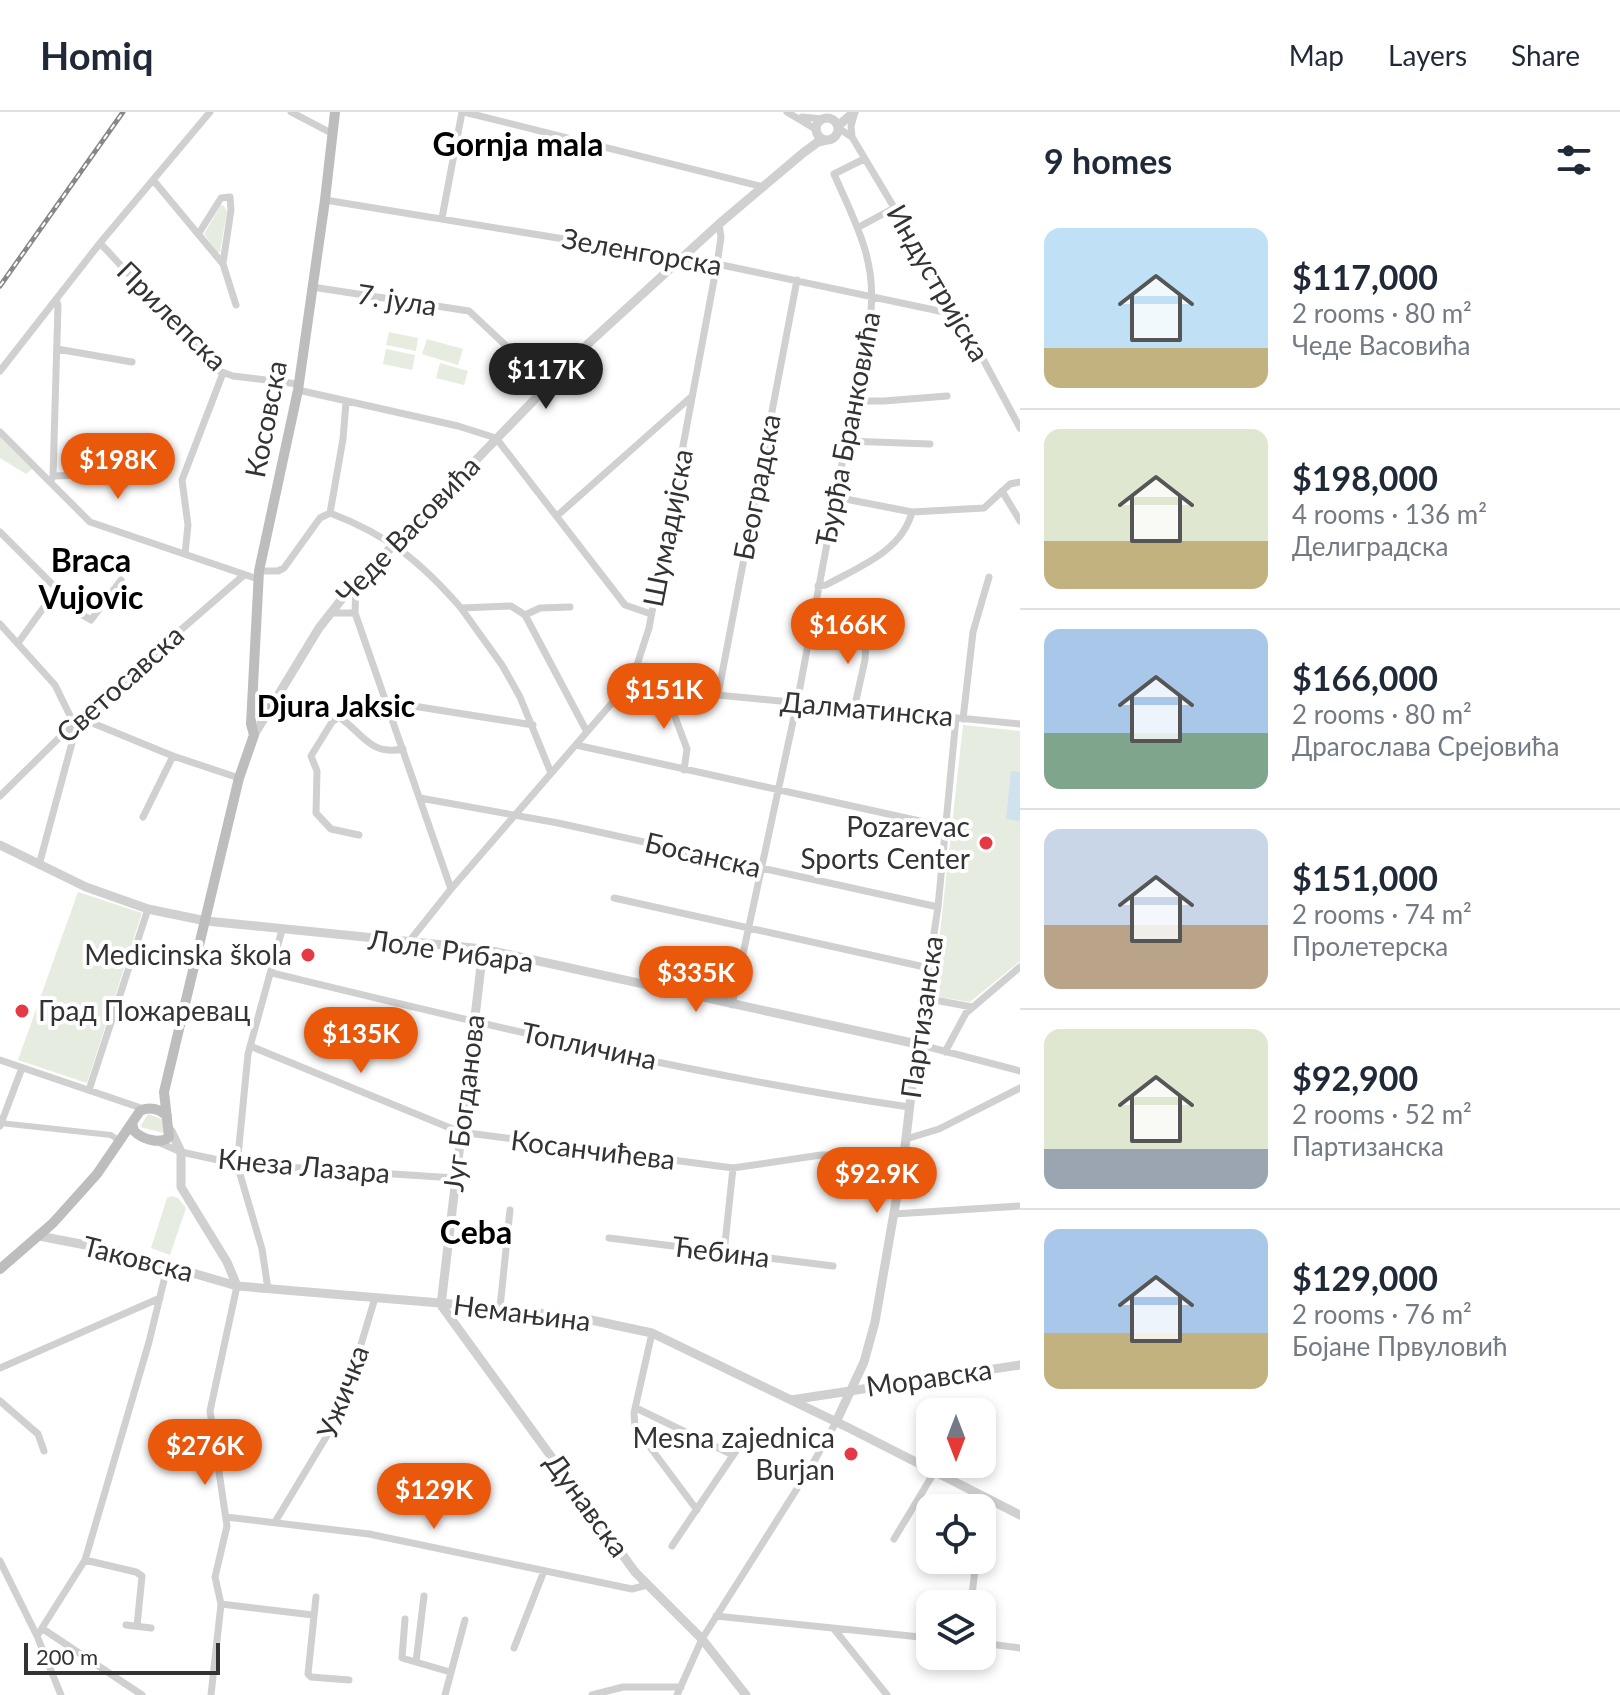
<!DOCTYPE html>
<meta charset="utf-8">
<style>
body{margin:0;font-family:Lato,sans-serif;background:#f2f2f3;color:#1f2937;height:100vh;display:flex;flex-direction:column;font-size:30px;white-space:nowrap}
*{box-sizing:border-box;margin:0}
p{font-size:26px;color:#747a83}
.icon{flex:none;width:44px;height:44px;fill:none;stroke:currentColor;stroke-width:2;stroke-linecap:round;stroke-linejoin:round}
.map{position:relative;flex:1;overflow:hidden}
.drawer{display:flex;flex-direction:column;background:#fff;width:600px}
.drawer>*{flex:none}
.needle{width:52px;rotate:180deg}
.controls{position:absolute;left:916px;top:1286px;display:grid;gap:16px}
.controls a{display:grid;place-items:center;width:80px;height:80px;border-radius:16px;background:#fff;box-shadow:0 4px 12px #0003;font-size:40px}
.scale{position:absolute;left:24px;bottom:20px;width:196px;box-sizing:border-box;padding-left:8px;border:4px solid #333;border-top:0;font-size:22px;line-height:28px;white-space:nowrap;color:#333;-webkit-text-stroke:6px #fff;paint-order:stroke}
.price{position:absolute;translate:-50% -68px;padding:0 18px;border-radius:28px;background:#ea580c;color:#fff;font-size:26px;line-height:52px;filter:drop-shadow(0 2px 4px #0008)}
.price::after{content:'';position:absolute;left:50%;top:48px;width:24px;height:18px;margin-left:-12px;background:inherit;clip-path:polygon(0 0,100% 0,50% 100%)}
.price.active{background:#222;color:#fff}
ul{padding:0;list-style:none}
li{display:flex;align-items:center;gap:24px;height:200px;padding:0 24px}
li+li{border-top:2px solid #e0e1e3}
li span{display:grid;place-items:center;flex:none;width:224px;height:160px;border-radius:16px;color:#555}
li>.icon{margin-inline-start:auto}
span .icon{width:96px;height:96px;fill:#fffc;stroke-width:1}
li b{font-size:34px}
h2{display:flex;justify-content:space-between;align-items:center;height:96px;padding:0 24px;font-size:34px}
header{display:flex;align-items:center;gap:48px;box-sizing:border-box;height:112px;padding:0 40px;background:#fff;border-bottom:2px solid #e0e1e3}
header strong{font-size:38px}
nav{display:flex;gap:44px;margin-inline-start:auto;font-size:28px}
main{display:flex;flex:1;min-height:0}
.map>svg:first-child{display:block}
.green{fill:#e6ecdf}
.water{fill:#cfe2ee}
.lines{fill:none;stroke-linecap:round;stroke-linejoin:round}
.pedestrian{stroke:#d0d0d0;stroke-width:6}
.minor{stroke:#d0d0d0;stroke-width:7}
.tertiary{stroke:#d0d0d0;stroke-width:9}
.secondary{stroke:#bdbdbd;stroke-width:10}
.rail-casing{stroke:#888;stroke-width:5}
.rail{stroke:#fff;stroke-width:2;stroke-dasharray:6;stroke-linecap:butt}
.poi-dot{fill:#e63946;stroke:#fff;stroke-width:3}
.labels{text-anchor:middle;stroke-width:8;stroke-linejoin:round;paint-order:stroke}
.street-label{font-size:28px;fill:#333;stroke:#fff}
.poi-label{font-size:28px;fill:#333;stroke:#fff;text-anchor:end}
.neighbourhood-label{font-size:30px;font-weight:bold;fill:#000;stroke:#fff}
.quarter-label{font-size:32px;font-weight:bold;fill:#000;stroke:#fff}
</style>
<header>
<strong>Homiq</strong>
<nav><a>Map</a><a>Layers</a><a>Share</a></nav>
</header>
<main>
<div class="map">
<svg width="1020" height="1583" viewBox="0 0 1020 1583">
<rect width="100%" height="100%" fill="#fff"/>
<path class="green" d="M 221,93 L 224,94 L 227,99 L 220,140 L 217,140 L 204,122 Z
M 389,220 L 418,226 L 416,239 L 386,233 Z
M 427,227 L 463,237 L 458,253 L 422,242 Z
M 386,237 L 415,243 L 412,258 L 383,252 Z
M 440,251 L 468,259 L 464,273 L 436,266 Z
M 0,325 L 32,357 L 26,362 L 0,346 Z
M 963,613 L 1020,619 L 1020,849 L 970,890 L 933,884 Z
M 78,780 L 142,801 L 87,971 L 18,948 Z
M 148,1002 L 162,1007 L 164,1021 L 140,1015 Z
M 171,1084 L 178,1086 L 186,1096 L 170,1143 L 151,1136 L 167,1086 Z"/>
<path class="water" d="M 1011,659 L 1020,660 L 1020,709 L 1006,707 Z"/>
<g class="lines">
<path class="pedestrian" d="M 0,1011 L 111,1023 L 118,1028"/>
<path class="minor" d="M 291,0 L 333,22
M 464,0 L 764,75
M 787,0 L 817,18
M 802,5 L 822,7
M 838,16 L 852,25 L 969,221 L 1020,316
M 852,25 L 851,14 L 855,0
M 154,69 L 223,152 L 236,193
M 325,88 L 717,152 L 958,203
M 442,106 L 462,0
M 859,115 L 894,96
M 199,121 L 221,86 L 230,85 L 231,98 L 223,151
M 100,131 L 219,259 L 233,264 L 298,272
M 312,175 L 469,199 L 548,273
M 57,237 L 132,250
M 0,259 L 100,131 L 210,0
M 298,278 L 458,314 L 496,326 L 625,493 L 651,502
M 854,289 L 884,289 L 947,284
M 0,320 L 90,410 L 258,467
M 846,329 L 930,332
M 109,362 L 117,373 L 123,374 L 126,371
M 53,364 L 119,362 L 126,371
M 51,369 L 53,364 L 58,193 L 56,187
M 1002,379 L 1020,409
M 912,400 L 984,396 L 1010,372 L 1020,370
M 330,401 L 343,327 L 346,290
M 558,403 L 691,285
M 0,420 L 55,475 L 52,484
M 185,442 L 188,413 L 182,368 L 223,261
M 259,459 L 278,459 L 284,456 L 320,406 L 330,401 C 388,423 421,450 461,496 L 511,494 L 525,503 L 540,496 L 570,495
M 356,469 L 355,501 L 451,777
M 818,474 L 826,473 C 859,455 902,439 912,400 L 835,385
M 461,496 L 502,553 L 520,585 L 551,661
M 330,501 L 355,501
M 525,503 L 587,620
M 0,512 L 55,573 L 76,616 L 39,753
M 18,531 L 52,484 L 91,508 L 121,468
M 635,559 L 640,570 L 647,578
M 665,578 L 687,637 L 684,658
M 718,583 L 797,168
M 618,584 L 640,578 L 665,578 L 1020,612
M 388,590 L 533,613
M 854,597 L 865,548 L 867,512
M 956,606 L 938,795 L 917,932 L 1020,959
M 963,607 L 973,520 L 989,465
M 85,608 L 173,644 L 239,666
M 576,633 L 947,715
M 0,684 L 65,620 L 85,608 L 160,536 L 244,463
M 420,686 L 558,711 L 938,795
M 143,705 L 173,644
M 359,723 L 331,717 L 316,701 L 317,659 L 311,644 L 332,610 L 339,605 C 362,620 369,644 403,637
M 614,786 L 929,856
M 408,831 L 451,777 L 618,584 L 635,559 L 649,516 L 717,152 L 721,125 L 719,112
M 272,861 C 483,912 694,964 909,995
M 924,886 L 972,895
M 732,893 L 797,591 L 871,198 C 876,146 854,108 834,62 L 864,47
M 250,934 L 460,1020 L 733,1056 L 821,1043 L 904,1043
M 945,940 L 966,901 L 1020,855
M 0,948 L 144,997
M 89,978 L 148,797
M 0,1014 L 22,956
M 906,1027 L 939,1017 L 1020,976
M 158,1030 L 181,1040 L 237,1052 L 455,1066
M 894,1102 L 1020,1094
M 609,1126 L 833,1154
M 724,1141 L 733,1056
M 268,1177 L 262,1137 L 237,1052 L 238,1044 L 248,942 L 282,818
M 500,1196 L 510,1098
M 652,1221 L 634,1301 L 635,1315 L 697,1398
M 0,1256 L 160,1186
M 0,1289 L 38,1322 L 44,1339
M 636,1296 L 733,1343
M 982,1401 L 984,1384
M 226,1405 L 369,1422 L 632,1477 L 647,1473
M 275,1410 L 340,1302 L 375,1186
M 894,1427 L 935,1359
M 672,1434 L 742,1330
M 85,1448 L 136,1460 L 142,1464 L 137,1514
M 0,1449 L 37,1524 L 61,1583
M 316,1485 L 308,1562 L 311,1565 L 349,1568
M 221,1492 L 313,1503
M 971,1492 L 976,1448
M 716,1504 L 930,1526
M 405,1507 L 402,1546 L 450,1560
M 126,1513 L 151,1516
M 43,1517 L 142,1583
M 834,1517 L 887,1583
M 37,1524 L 85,1448 L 149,1230 L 168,1152
M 982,1531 L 1020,1536
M 514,1536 L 544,1459
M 416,1550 L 424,1484
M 211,1583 L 221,1492 L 215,1465 L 227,1414 L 210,1299 L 237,1174
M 445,1583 L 465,1508
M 592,1583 L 623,1575 L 681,1575
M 677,1583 L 702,1527 L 812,1353 L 836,1310"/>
<path class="tertiary" d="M816 17a11 11 0 1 1 22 0a11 11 0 1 1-22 0Z
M 838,14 L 854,0
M 254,623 L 319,516 L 356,469 L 394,433 L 590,230 L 719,112 L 803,41 L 818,30 L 827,28
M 0,733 L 86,775 L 148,797 L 206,809 L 483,837 L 917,932 L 904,1043 L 875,1210 L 864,1250 L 836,1310
M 483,837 L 441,1193 L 635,1460 L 702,1527 L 746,1583
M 171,1019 L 181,1040 L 181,1075 L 227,1150 L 237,1174
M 39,1124 L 117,1139 L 237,1174 L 500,1196 L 591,1208 L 652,1221 L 849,1316 L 1020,1403
M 791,1288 L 1020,1253"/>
<path class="secondary" d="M 253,592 L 269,597
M 132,1011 L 134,1019 C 142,1027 160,1033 169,1025 L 164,980 L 239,666 L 254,623 L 251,612 L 259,459 L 298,278 L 325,88 L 335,0
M 0,1157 L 53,1111 L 97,1062 L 140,999 C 149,994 160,997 167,1004"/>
<g class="rail-casing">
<path id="rail" d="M 0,174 L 123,0"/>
</g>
<use href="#rail" class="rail"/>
</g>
<g class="poi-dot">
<circle cx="986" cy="731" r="8"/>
<circle cx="308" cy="843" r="8"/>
<circle cx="22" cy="899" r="8"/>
<circle cx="851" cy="1342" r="8"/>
</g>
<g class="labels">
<g class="street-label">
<text transform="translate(642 140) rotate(10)" y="10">Зеленгорска</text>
<text transform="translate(938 171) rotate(60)" y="10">Индустријска</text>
<text transform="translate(397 188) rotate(9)" y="10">7. јула</text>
<text transform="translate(172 204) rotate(45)" y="10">Прилепска</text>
<text transform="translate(266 307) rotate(-79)" y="10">Косовска</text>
<text transform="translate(848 317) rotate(-79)" y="10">Ђурђа Бранковића</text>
<text transform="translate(757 375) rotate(-79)" y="10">Београдска</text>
<text transform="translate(668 416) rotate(-79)" y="10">Шумадијска</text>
<text transform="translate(408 418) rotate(-46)" y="10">Чеде Васовића</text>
<text transform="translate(120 572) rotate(-42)" y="10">Светосавска</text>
<text transform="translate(867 597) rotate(5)" y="10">Далматинска</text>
<text transform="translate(703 743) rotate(13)" y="10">Босанска</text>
<text transform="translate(451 839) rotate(8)" y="10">Лоле Рибара</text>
<text transform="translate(922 905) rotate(-82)" y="10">Партизанска</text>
<text transform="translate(589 934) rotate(12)" y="10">Топличина</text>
<text transform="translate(464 991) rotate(-83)" y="10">Југ Богданова</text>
<text transform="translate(593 1038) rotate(7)" y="10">Косанчићева</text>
<text transform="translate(304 1054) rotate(5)" y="10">Кнеза Лазара</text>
<text transform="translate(721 1140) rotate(7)" y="10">Ћебина</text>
<text transform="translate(138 1147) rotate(14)" y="10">Таковска</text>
<text transform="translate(522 1201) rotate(7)" y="10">Немањина</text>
<text transform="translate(929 1266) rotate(-8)" y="10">Моравска</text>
<text transform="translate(343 1280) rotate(-69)" y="10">Ужичка</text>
<text transform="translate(587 1393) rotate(54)" y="10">Дунавска</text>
</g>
<g class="poi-label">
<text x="970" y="725">Pozarevac<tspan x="970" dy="32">Sports Center</tspan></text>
<text x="292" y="853">Medicinska škola</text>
<text x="38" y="909" text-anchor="start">Град Пожаревац</text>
<text x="835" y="1336">Mesna zajednica<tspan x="835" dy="32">Burjan</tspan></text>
</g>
<g class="neighbourhood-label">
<text x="336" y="605">Djura Jaksic</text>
</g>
<g class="quarter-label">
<text x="518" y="44">Gornja mala</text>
<text x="91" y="460">Braca<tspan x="91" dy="37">Vujovic</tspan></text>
<text x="476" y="1132">Ceba</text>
</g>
</g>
</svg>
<div class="controls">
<a><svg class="needle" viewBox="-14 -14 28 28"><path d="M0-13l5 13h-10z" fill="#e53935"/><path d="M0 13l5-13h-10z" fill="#747a83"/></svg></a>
<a><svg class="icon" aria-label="locate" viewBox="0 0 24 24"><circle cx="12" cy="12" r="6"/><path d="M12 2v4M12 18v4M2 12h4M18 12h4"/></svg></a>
<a><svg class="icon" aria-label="layers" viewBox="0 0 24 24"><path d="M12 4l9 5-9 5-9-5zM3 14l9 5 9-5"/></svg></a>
</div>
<div class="scale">200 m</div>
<b class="price active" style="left:546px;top:299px">$117K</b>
<b class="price" style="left:118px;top:389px">$198K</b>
<b class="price" style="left:848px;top:554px">$166K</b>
<b class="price" style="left:664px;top:619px">$151K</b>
<b class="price" style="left:696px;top:902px">$335K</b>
<b class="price" style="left:361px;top:963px">$135K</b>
<b class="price" style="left:877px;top:1103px">$92.9K</b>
<b class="price" style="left:205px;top:1375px">$276K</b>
<b class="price" style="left:434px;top:1419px">$129K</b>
</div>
<section class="drawer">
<h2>9 homes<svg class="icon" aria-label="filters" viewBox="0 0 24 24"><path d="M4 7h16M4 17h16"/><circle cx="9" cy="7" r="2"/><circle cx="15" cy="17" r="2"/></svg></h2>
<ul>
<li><span style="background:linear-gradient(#bfe0f5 75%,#c2b280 0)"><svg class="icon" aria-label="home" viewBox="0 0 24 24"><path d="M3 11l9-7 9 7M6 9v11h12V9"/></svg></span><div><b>$117,000</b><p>2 rooms · 80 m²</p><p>Чеде Васовића</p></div></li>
<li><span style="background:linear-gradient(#dfe7d0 70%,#c2b280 0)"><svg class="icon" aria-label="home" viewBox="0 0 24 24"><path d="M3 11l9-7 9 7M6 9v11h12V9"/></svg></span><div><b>$198,000</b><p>4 rooms · 136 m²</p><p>Делиградска</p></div></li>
<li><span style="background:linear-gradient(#a9c7e8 65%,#7fa58c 0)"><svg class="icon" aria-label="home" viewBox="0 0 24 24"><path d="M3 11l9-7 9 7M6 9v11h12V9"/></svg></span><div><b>$166,000</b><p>2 rooms · 80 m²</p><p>Драгослава Срејовића</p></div></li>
<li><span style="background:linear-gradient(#c9d6e8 60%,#b9a48a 0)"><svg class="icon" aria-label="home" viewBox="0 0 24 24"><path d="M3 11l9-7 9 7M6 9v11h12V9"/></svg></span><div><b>$151,000</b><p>2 rooms · 74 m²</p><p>Пролетерска</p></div></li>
<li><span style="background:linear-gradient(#dfe7d0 75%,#9aa5b1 0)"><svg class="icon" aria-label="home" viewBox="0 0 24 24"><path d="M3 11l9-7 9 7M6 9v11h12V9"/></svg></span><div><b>$92,900</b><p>2 rooms · 52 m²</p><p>Партизанска</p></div></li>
<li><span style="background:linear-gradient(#a9c7e8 65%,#c2b280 0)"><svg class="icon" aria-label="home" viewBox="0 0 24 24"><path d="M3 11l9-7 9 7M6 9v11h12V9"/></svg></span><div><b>$129,000</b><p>2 rooms · 76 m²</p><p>Бојане Првуловић</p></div></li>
</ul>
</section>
</main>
